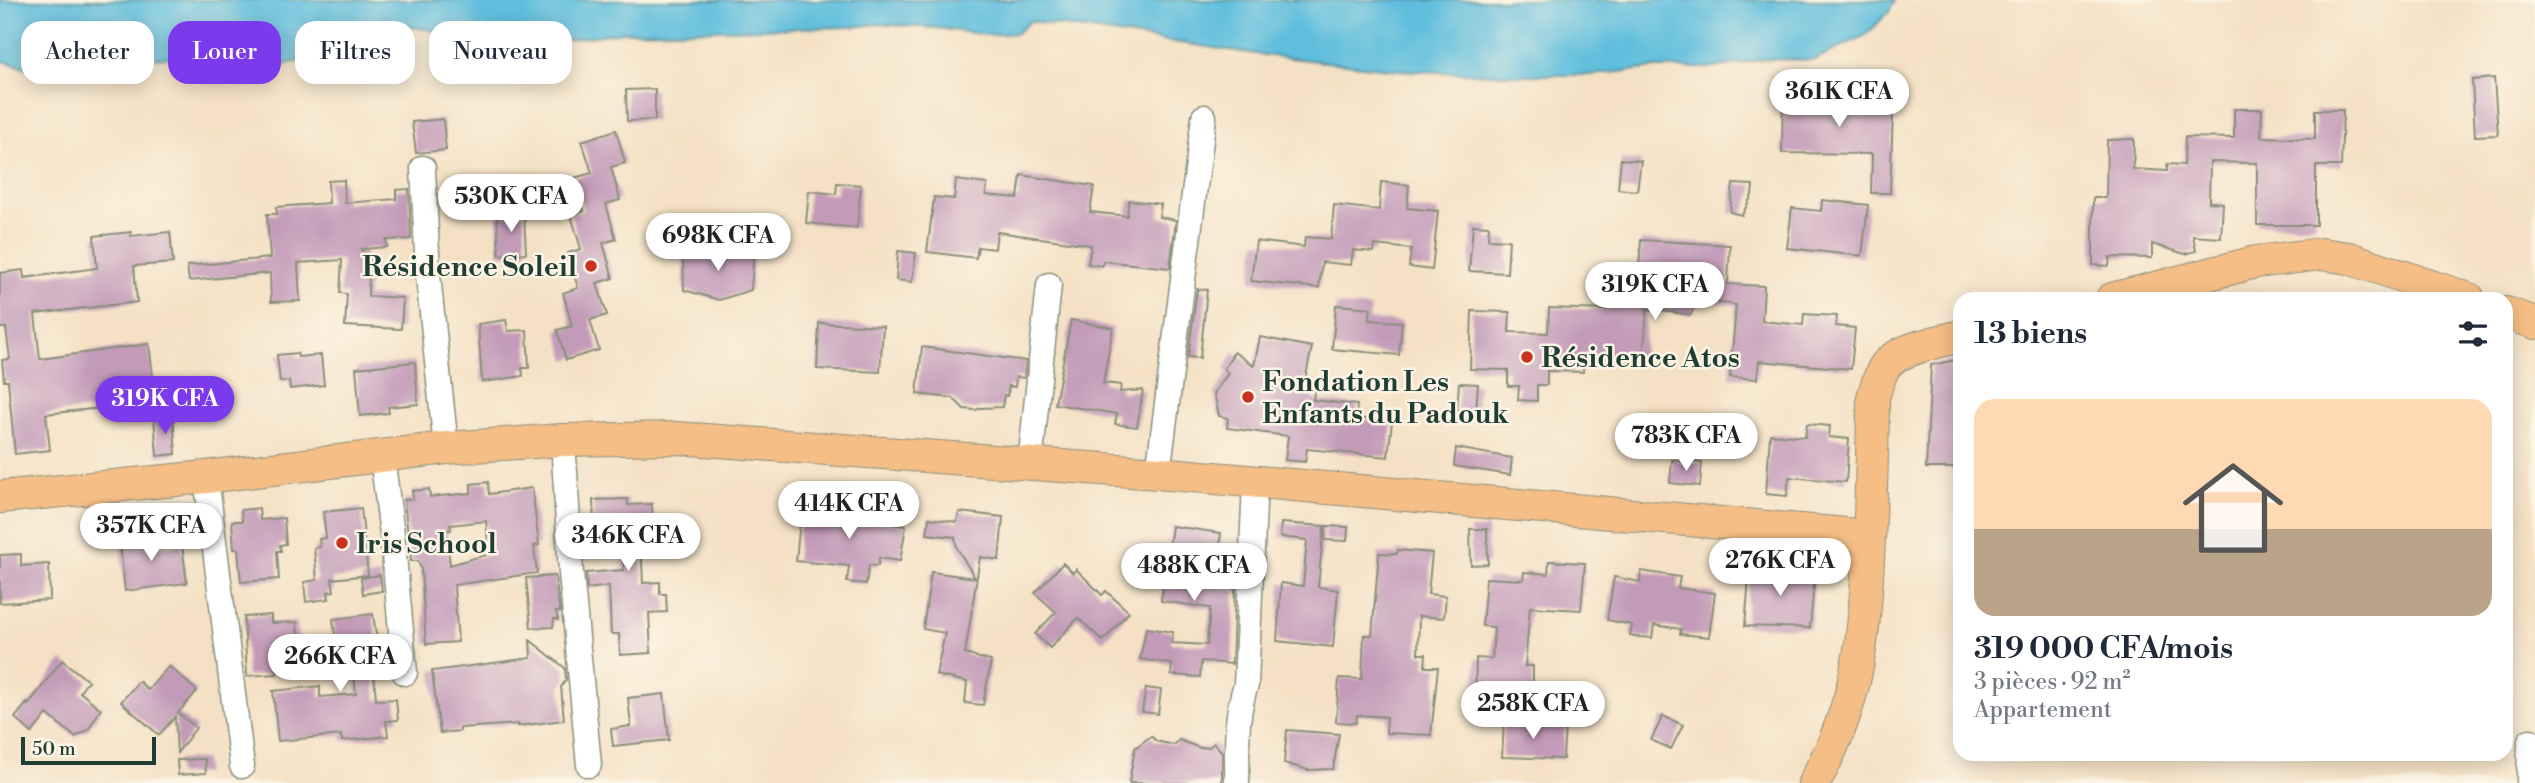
<!DOCTYPE html>
<html lang="fr">
<meta charset="utf-8">
<style>
body{margin:0;font-family:"Libre Bodoni",serif;background:#f2f2f3;color:#1f2937;height:100vh;display:flex;flex-direction:column;font-size:26px;white-space:nowrap}
*{box-sizing:border-box;margin:0}
p{font-size:23px;color:#747a83}
.icon{flex:none;width:38px;height:38px;fill:none;stroke:currentColor;stroke-width:2;stroke-linecap:round;stroke-linejoin:round}
.map{position:relative;flex:1;overflow:hidden}
.sheet{position:absolute;left:1953px;top:292px;width:560px;height:469px;display:flex;flex-direction:column;background:#fff;border-radius:21px;box-shadow:0 4px 18px #0003}
.sheet>*{flex:none}
.banner{position:absolute;left:21px;top:21px;width:665px;height:63px;display:flex;gap:14px}
.scale{position:absolute;left:21px;bottom:18px;width:135px;box-sizing:border-box;padding-left:7px;border:4px solid #1f3d34;border-top:0;font-size:19px;line-height:24px;white-space:nowrap;color:#1f3d34;-webkit-text-stroke:5px #fcf5e5;paint-order:stroke}
.price{position:absolute;translate:-50% -60px;padding:0 16px;border-radius:24px;background:#fff;color:#222;font-size:23px;line-height:46px;filter:drop-shadow(0 2px 4px #0008)}
.price::after{content:'';position:absolute;left:50%;top:42px;width:21px;height:16px;margin-left:-10px;background:inherit;clip-path:polygon(0 0,100% 0,50% 100%)}
.price.selected{background:#7c3aed;color:#fff}
ul{padding:0;list-style:none}
li{display:grid;align-content:center;gap:14px;height:371px;padding:0 21px}
li+li{border-top:2px solid #e0e1e3}
li span{display:grid;place-items:center;height:217px;border-radius:21px;color:#555}
li>.icon{margin-inline-start:auto}
span .icon{width:126px;height:126px;fill:#fffc;stroke-width:1}
li b{font-size:30px}
h2{display:flex;justify-content:space-between;align-items:center;height:84px;padding:0 21px;font-size:30px}
.tag{padding:0 24px;border-radius:21px;background:#fff;box-shadow:0 4px 18px #0003;font-size:24px;line-height:63px}
.tag.selected{background:#7c3aed;color:#fff}
.map>svg:first-child{display:block}
.water{fill:#5fbedd;stroke:#3f7e88;stroke-width:2}
.building{fill:#c39bb9;fill-rule:evenodd}
.lines{fill:none;stroke-linecap:round;stroke-linejoin:round}
.minor-casing{stroke:#8a8f7c;stroke-width:27}
.major-casing{stroke:#8a8f7c;stroke-width:34}
.minor{stroke:#fff;stroke-width:24}
.major{stroke:#f5be86;stroke-width:32}
.poi-dot{fill:#c8321e;stroke:#fcf5e5;stroke-width:2.5}
.labels{text-anchor:middle;stroke-width:5;stroke-linejoin:round;paint-order:stroke}
.poi-label{font-size:28px;font-weight:bold;fill:#1f3d34;stroke:#fcf5e5;text-anchor:start}
</style>
<div class="map">
<svg width="2535" height="783" viewBox="0 0 2535 783">
<rect width="100%" height="100%" fill="#fcf5e5"/>
<filter id="ink" filterUnits="userSpaceOnUse"><feTurbulence type="fractalNoise" baseFrequency=".0143" numOctaves="2"/><feDisplacementMap in="SourceGraphic" scale="14" xChannelSelector="R" yChannelSelector="G"/><feConvolveMatrix kernelMatrix="1 2 1 2 8 2 1 2 1" color-interpolation-filters="sRGB"/></filter>
<filter id="wash" filterUnits="userSpaceOnUse"><feTurbulence type="fractalNoise" baseFrequency=".00686" numOctaves="4" result="noise"/><feDisplacementMap in="SourceGraphic" scale="28" xChannelSelector="R" yChannelSelector="G"/><feGaussianBlur stdDeviation="1.57" result="paint"/><feColorMatrix in="noise" values="0 0 0 0 0 0 0 0 0 0 0 0 0 0 0 0 0 1.4 0 .05"/><feComposite in="paint" operator="in"/></filter>
<g filter="url(#wash)">
<rect width="100%" height="100%" fill="#f4e1c5"/>
<path class="water" d="M 0,0 L 1895,0 L 1889,12 L 1866,35 L 1814,60 L 1765,59 L 1714,68 L 1656,68 L 1592,75 L 1514,75 L 1399,70 L 1263,55 L 1030,21 L 1017,33 L 988,35 L 938,28 L 880,24 L 851,27 L 622,32 L 561,41 L 495,40 L 404,26 L 369,32 L 339,44 L 318,57 L 272,67 L 194,56 L 131,59 L 120,57 L 91,39 L 65,46 L 42,63 L 27,68 L 0,60 Z"/>
<g id="blocks">
<path class="building" d="M 2494,78 L 2498,135 L 2475,136 L 2472,80 Z
M 655,89 L 655,120 L 627,121 L 626,90 Z
M 1783,91 L 1867,91 L 1867,111 L 1893,112 L 1890,193 L 1871,193 L 1872,154 L 1782,153 Z
M 2234,109 L 2262,109 L 2261,137 L 2315,139 L 2315,110 L 2343,110 L 2341,166 L 2316,166 L 2316,225 L 2257,225 L 2257,163 L 2210,162 L 2209,202 L 2223,203 L 2221,238 L 2193,236 L 2196,251 L 2185,254 L 2152,244 L 2152,258 L 2110,257 L 2109,266 L 2093,265 L 2093,198 L 2106,198 L 2107,140 L 2134,139 L 2133,169 L 2167,171 L 2167,164 L 2184,165 L 2185,137 L 2234,138 Z
M 443,119 L 446,150 L 416,153 L 412,122 Z
M 616,130 L 625,163 L 611,167 L 620,200 L 606,204 L 616,239 L 603,243 L 613,278 L 597,283 L 607,315 L 590,320 L 599,350 L 566,360 L 557,330 L 572,326 L 563,293 L 578,288 L 568,253 L 581,249 L 571,215 L 584,211 L 574,178 L 592,173 L 582,141 Z
M 1621,159 L 1641,161 L 1637,191 L 1618,189 Z
M 1021,175 L 1094,186 L 1090,212 L 1127,216 L 1129,200 L 1161,204 L 1159,217 L 1176,220 L 1170,268 L 1103,261 L 1102,266 L 1088,264 L 1091,245 L 997,232 L 995,249 L 978,247 L 976,258 L 927,252 L 934,197 L 954,199 L 956,180 L 987,184 L 986,195 L 1018,198 Z
M 344,180 L 345,203 L 396,199 L 396,190 L 409,189 L 411,239 L 386,240 L 387,247 L 361,249 L 376,271 L 369,276 L 368,296 L 403,298 L 401,329 L 345,326 L 347,294 L 340,293 L 342,260 L 298,263 L 300,301 L 271,302 L 270,273 L 189,281 L 187,266 L 270,258 L 267,214 L 277,214 L 276,207 L 329,203 L 328,181 Z
M 1381,182 L 1409,185 L 1407,208 L 1438,211 L 1432,270 L 1409,267 L 1411,249 L 1375,245 L 1374,252 L 1353,250 L 1351,265 L 1322,262 L 1319,288 L 1251,281 L 1256,241 L 1304,247 L 1305,237 L 1331,239 L 1334,205 L 1379,210 Z
M 837,183 L 861,185 L 857,228 L 806,223 L 809,191 L 836,194 Z
M 1733,184 L 1753,185 L 1752,195 L 1742,215 L 1730,212 Z
M 1822,200 L 1868,205 L 1862,256 L 1787,248 L 1792,208 L 1821,211 Z
M 524,214 L 526,253 L 499,255 L 497,215 Z
M 1473,225 L 1489,226 L 1488,239 L 1509,240 L 1507,273 L 1469,271 Z
M 131,232 L 131,236 L 170,232 L 173,263 L 134,266 L 137,302 L 35,314 L 40,359 L 149,344 L 156,402 L 46,414 L 50,450 L 15,454 L 8,381 L 4,381 L 2,360 L 10,359 L 6,328 L 0,328 L 0,273 L 23,270 L 24,278 L 97,268 L 94,236 Z
M 1641,240 L 1730,245 L 1728,284 L 1764,286 L 1762,321 L 1803,325 L 1804,314 L 1837,316 L 1836,326 L 1855,328 L 1851,369 L 1759,361 L 1757,379 L 1730,377 L 1736,305 L 1708,301 L 1694,307 L 1691,315 L 1647,309 L 1643,360 L 1583,360 L 1583,372 L 1547,371 L 1547,385 L 1537,385 L 1537,401 L 1518,400 L 1519,386 L 1508,386 L 1508,370 L 1470,369 L 1472,311 L 1510,312 L 1509,332 L 1548,333 L 1549,308 L 1607,310 L 1612,267 L 1639,267 Z
M 754,250 L 751,290 L 719,300 L 684,290 L 683,251 Z
M 898,251 L 916,253 L 912,282 L 896,280 Z
M 1197,289 L 1207,290 L 1200,358 L 1188,357 Z
M 1336,305 L 1371,308 L 1369,320 L 1402,322 L 1399,355 L 1332,349 Z
M 506,320 L 508,331 L 527,330 L 529,368 L 522,368 L 523,376 L 482,382 L 478,324 Z
M 1071,320 L 1113,328 L 1103,383 L 1121,385 L 1120,392 L 1143,390 L 1137,427 L 1115,424 L 1117,414 L 1055,404 Z
M 819,323 L 883,326 L 880,372 L 817,369 Z
M 1260,337 L 1312,347 L 1305,380 L 1316,381 L 1313,400 L 1357,405 L 1356,418 L 1392,422 L 1388,457 L 1307,449 L 1305,462 L 1285,460 L 1288,436 L 1227,428 L 1228,418 L 1219,416 L 1214,393 L 1228,373 L 1224,369 L 1234,352 L 1254,366 Z
M 922,347 L 1026,361 L 1024,378 L 1016,377 L 1015,387 L 1009,386 L 1007,396 L 1004,395 L 1002,407 L 981,408 L 976,410 L 964,409 L 953,398 L 917,394 Z
M 297,353 L 298,357 L 321,355 L 324,385 L 290,389 L 289,381 L 280,382 L 277,355 Z
M 1960,359 L 1958,468 L 1926,468 L 1931,365 Z
M 415,362 L 418,404 L 388,407 L 389,413 L 360,416 L 356,368 Z
M 1459,383 L 1478,384 L 1476,411 L 1457,410 Z
M 173,416 L 176,454 L 157,456 L 154,418 Z
M 1807,424 L 1830,426 L 1829,437 L 1849,439 L 1846,482 L 1789,477 L 1787,496 L 1766,494 L 1770,434 L 1805,437 Z
M 1456,448 L 1512,458 L 1510,475 L 1454,466 Z
M 1672,460 L 1702,463 L 1700,486 L 1670,483 Z
M 488,482 L 489,494 L 532,488 L 539,545 L 534,546 L 537,573 L 454,585 L 458,642 L 426,644 L 421,569 L 418,561 L 411,561 L 404,500 L 413,499 L 412,491 L 429,489 L 430,497 L 471,493 L 471,484 ZM 486,521 L 489,554 L 450,565 L 446,530 L 451,530 L 450,525 Z
M 628,499 L 628,505 L 652,504 L 654,542 L 641,543 L 643,583 L 660,582 L 660,594 L 666,594 L 667,612 L 649,613 L 651,653 L 620,655 L 619,634 L 611,634 L 609,586 L 587,589 L 586,573 L 624,570 L 623,543 L 595,545 L 593,500 Z
M 259,508 L 260,520 L 284,518 L 286,544 L 280,545 L 281,551 L 277,551 L 279,579 L 241,582 L 238,549 L 234,549 L 232,521 L 242,521 L 241,510 Z
M 361,508 L 368,575 L 332,579 L 334,591 L 328,592 L 329,599 L 306,602 L 304,582 L 317,580 L 314,548 L 320,547 L 319,539 L 326,538 L 323,512 Z
M 801,510 L 857,515 L 857,512 L 885,516 L 884,523 L 906,526 L 900,561 L 879,558 L 878,566 L 869,565 L 866,584 L 847,582 L 849,566 L 796,561 Z
M 959,512 L 1003,517 L 999,560 L 980,557 L 965,654 L 991,661 L 983,705 L 965,703 L 967,682 L 936,675 L 945,633 L 923,629 L 931,572 L 975,578 L 957,548 L 955,537 L 927,534 L 929,518 L 957,522 Z
M 1281,523 L 1324,526 L 1318,587 L 1338,590 L 1333,647 L 1277,641 L 1281,583 L 1303,586 L 1307,540 L 1280,537 Z
M 1172,526 L 1221,533 L 1216,586 L 1235,589 L 1232,664 L 1201,661 L 1200,677 L 1171,675 L 1172,664 L 1140,659 L 1146,628 L 1173,632 L 1171,643 L 1207,645 L 1210,608 L 1161,601 Z
M 1326,526 L 1348,527 L 1347,541 L 1325,540 Z
M 1470,529 L 1487,529 L 1488,564 L 1471,565 Z
M 151,532 L 153,548 L 182,544 L 187,583 L 125,591 L 119,536 Z
M 1398,550 L 1432,553 L 1428,594 L 1446,596 L 1444,618 L 1419,616 L 1418,654 L 1426,654 L 1425,667 L 1438,667 L 1431,735 L 1386,733 L 1387,717 L 1357,715 L 1356,723 L 1336,722 L 1339,678 L 1362,679 L 1364,635 L 1372,635 L 1379,553 L 1397,554 Z
M 21,554 L 21,566 L 49,564 L 50,600 L 0,603 L 0,555 Z
M 1549,561 L 1585,563 L 1581,610 L 1530,607 L 1525,666 L 1533,666 L 1533,693 L 1500,693 L 1499,701 L 1475,701 L 1476,658 L 1492,659 L 1494,627 L 1482,626 L 1486,578 L 1523,580 L 1524,572 L 1548,574 Z
M 1063,563 L 1073,573 L 1076,569 L 1102,595 L 1106,591 L 1129,612 L 1103,641 L 1078,618 L 1050,648 L 1035,634 L 1056,612 L 1035,593 Z
M 1750,567 L 1815,573 L 1810,628 L 1745,626 Z
M 1641,571 L 1680,577 L 1678,588 L 1715,593 L 1709,637 L 1680,634 L 1681,629 L 1654,625 L 1652,638 L 1639,637 L 1630,635 L 1632,625 L 1607,620 L 1614,577 L 1640,582 Z
M 380,575 L 382,591 L 363,594 L 361,578 Z
M 555,576 L 560,612 L 556,612 L 558,620 L 554,619 L 553,627 L 531,628 L 526,578 Z
M 373,614 L 380,660 L 373,661 L 376,700 L 396,699 L 398,720 L 386,721 L 388,736 L 342,741 L 341,735 L 278,741 L 273,691 L 320,686 L 320,697 L 356,694 L 353,663 L 339,665 L 333,619 Z
M 271,615 L 271,623 L 297,622 L 299,652 L 276,654 L 277,674 L 247,676 L 244,617 Z
M 530,640 L 565,668 L 566,680 L 561,687 L 564,720 L 518,726 L 518,724 L 460,728 L 460,731 L 440,733 L 432,671 L 531,658 Z
M 62,660 L 88,681 L 80,692 L 101,709 L 88,730 L 75,737 L 47,714 L 32,733 L 15,718 L 27,703 L 28,705 Z
M 169,666 L 197,691 L 178,713 L 196,728 L 177,753 L 175,717 L 159,735 L 121,702 L 139,681 L 148,690 Z
M 1146,688 L 1161,690 L 1158,714 L 1142,712 Z
M 664,694 L 669,740 L 613,746 L 611,729 L 631,726 L 628,698 Z
M 1663,716 L 1683,725 L 1671,749 L 1651,740 Z
M 1504,723 L 1565,725 L 1563,759 L 1502,757 Z
M 1287,730 L 1339,734 L 1333,769 L 1308,770 L 1284,763 Z
M 1151,736 L 1156,741 L 1174,745 L 1179,740 L 1200,748 L 1209,747 L 1214,743 L 1222,752 L 1222,783 L 1129,783 L 1135,748 Z
M 205,759 L 206,773 L 178,775 L 177,760 Z"/>
</g>
</g>
<g filter="url(#ink)">
<use href="#blocks" fill-opacity="0" stroke="#8a8f7c" stroke-width="2"/>
<g class="lines">
<g class="minor-casing">
<path id="minor" d="M 423,168 L 428,275 L 446,448
M 563,440 L 571,573 L 589,765
M 382,456 L 392,534 L 405,673
M 1030,464 L 1049,285
M 1158,473 L 1204,117
M 206,477 L 242,766
M 1237,783 C 1238,747 1234,720 1246,685 L 1255,482
M 2529,783 L 2530,741"/>
</g>
<g class="major-casing">
<path id="major" d="M 2112,299 L 2256,262 L 2321,254 L 2349,258 L 2469,299
M 2506,313 L 2535,323
M 0,497 L 206,477 L 446,448 L 563,440 L 677,438 L 1158,473 L 1869,536
M 1814,783 C 1861,699 1864,635 1869,541 C 1871,493 1873,445 1873,397 C 1877,386 1879,374 1886,365 C 1899,348 1940,342 1960,336"/>
</g>
<use href="#minor" class="minor"/>
<use href="#major" class="major"/>
</g>
</g>
<g class="poi-dot">
<circle cx="591" cy="266" r="7"/>
<circle cx="1527" cy="357" r="7"/>
<circle cx="1248" cy="397" r="7"/>
<circle cx="342" cy="543" r="7"/>
</g>
<g class="labels">
<g class="poi-label">
<text x="577" y="276" text-anchor="end">Résidence Soleil</text>
<text x="1541" y="367">Résidence Atos</text>
<text x="1262" y="391">Fondation Les<tspan x="1262" dy="32">Enfants du Padouk</tspan></text>
<text x="356" y="553">Iris School</text>
</g>
</g>
</svg>
<div class="scale">50 m</div>
<b class="price" style="left:1839px;top:129px">361K CFA</b>
<b class="price" style="left:511px;top:234px">530K CFA</b>
<b class="price" style="left:718px;top:273px">698K CFA</b>
<b class="price" style="left:1655px;top:322px">319K CFA</b>
<b class="price selected" style="left:165px;top:436px">319K CFA</b>
<b class="price" style="left:1686px;top:473px">783K CFA</b>
<b class="price" style="left:849px;top:541px">414K CFA</b>
<b class="price" style="left:151px;top:563px">357K CFA</b>
<b class="price" style="left:628px;top:573px">346K CFA</b>
<b class="price" style="left:1780px;top:598px">276K CFA</b>
<b class="price" style="left:1194px;top:603px">488K CFA</b>
<b class="price" style="left:340px;top:694px">266K CFA</b>
<b class="price" style="left:1533px;top:741px">258K CFA</b>
<div class="banner">
<a class="tag">Acheter</a>
<a class="tag selected">Louer</a>
<a class="tag">Filtres</a>
<a class="tag">Nouveau</a>
</div>
<section class="sheet">
<h2>13 biens<svg class="icon" aria-label="filters" viewBox="0 0 24 24"><path d="M4 7h16M4 17h16"/><circle cx="9" cy="7" r="2"/><circle cx="15" cy="17" r="2"/></svg></h2>
<ul>
<li><span style="background:linear-gradient(#ffd9b3 60%,#b9a48a 0)"><svg class="icon" aria-label="home" viewBox="0 0 24 24"><path d="M3 11l9-7 9 7M6 9v11h12V9"/></svg></span><div><b>319 000 CFA/mois</b><p>3 pièces · 92 m²</p><p>Appartement</p></div></li>
</ul>
</section>
</div>
